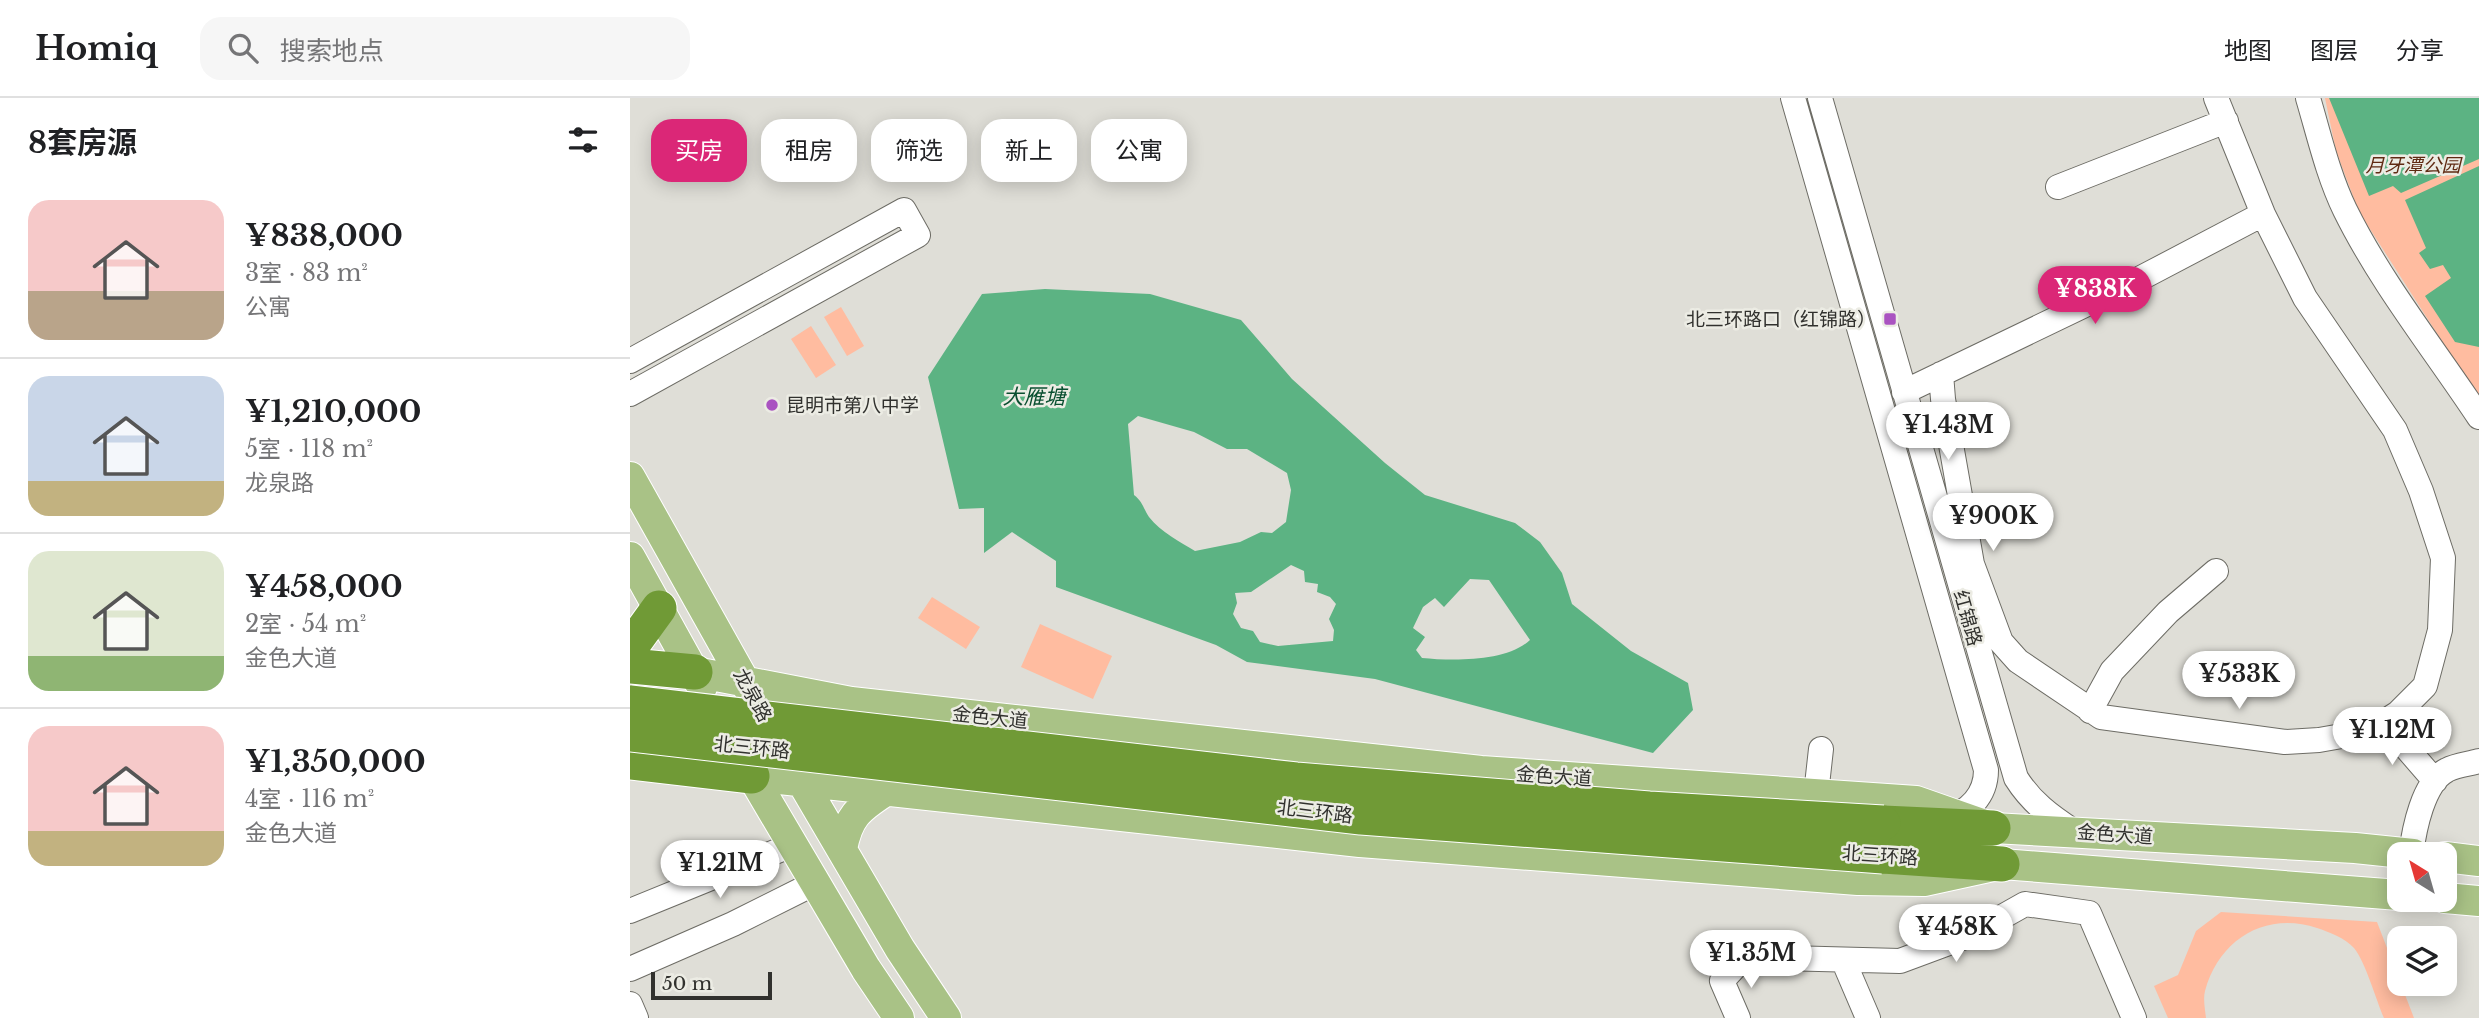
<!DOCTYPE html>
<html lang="zh">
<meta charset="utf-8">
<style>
body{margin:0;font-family:"Libre Baskerville","Noto Sans SC",serif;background:#f6f6f6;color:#202124;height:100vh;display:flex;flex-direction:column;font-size:26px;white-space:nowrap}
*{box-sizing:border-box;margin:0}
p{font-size:23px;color:#757577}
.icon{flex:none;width:38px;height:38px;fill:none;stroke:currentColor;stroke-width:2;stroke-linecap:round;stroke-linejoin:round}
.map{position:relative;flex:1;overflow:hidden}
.sheet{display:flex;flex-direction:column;background:#fff;width:630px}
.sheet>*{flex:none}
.hud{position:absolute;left:21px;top:21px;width:665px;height:63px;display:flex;gap:14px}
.needle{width:46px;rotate:323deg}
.tools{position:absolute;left:1757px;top:744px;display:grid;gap:14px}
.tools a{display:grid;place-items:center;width:70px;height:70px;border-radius:14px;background:#fff;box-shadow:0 4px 18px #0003;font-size:35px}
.scale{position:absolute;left:21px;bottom:18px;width:121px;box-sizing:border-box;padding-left:7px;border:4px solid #31312e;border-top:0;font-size:19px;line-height:24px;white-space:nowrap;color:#31312e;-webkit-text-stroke:5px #ecece4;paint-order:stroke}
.price{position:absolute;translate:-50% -60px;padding:0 16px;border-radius:24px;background:#fff;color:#222;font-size:23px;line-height:46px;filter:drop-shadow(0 2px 4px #0008)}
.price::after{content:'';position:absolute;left:50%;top:42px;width:21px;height:16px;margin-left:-10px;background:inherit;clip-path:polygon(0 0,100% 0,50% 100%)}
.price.on{background:#db2777;color:#fff}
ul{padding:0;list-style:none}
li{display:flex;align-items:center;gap:21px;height:175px;padding:0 28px}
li+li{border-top:2px solid #e0e0e0}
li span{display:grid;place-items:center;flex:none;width:196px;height:140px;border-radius:21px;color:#555}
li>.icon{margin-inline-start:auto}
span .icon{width:84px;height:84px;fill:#fffc;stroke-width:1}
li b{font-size:30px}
h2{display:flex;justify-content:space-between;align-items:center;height:84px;padding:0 28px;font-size:30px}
.pill{padding:0 24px;border-radius:21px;background:#fff;box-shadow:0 4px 18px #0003;font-size:24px;line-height:63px}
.pill.on{background:#db2777;color:#fff}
header{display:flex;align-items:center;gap:42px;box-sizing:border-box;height:98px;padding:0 35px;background:#fff;border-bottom:2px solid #e0e0e0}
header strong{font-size:33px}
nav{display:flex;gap:38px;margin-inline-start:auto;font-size:24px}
.search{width:490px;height:63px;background:#f6f6f6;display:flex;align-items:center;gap:18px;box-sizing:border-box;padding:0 24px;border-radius:21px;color:#757577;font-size:26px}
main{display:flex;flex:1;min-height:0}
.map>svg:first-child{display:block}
.green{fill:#ffbca0}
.water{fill:#5cb383;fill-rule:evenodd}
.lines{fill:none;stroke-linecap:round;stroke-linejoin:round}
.minor-casing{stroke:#6d6c65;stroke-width:26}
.major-casing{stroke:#fff;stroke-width:32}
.highway-casing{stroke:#fff;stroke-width:37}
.minor{stroke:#fff;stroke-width:24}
.major{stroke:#a9c286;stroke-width:30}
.highway{stroke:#709a36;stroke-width:35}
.highway-bridge-casing{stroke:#fff;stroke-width:37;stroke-linecap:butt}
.highway-bridge{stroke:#709a36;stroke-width:35}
.poi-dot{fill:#aa53c1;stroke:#ecece4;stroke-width:2.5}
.labels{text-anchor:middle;stroke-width:5;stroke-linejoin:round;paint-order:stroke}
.park-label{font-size:19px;font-style:italic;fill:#5f2a12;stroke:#ecece4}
.poi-label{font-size:19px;fill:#31312e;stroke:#ecece4;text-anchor:end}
.street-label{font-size:19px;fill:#31312e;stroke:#ecece4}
.water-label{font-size:21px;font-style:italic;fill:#094f30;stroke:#ecece4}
</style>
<header>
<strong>Homiq</strong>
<div class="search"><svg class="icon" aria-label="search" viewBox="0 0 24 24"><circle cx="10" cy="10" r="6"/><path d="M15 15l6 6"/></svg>搜索地点</div>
<nav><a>地图</a><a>图层</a><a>分享</a></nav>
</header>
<main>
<section class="sheet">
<h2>8套房源<svg class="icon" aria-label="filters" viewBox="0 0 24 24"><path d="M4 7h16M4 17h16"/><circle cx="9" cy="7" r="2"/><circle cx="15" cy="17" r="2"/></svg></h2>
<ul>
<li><span style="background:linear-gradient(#f6c9c9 65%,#b9a48a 0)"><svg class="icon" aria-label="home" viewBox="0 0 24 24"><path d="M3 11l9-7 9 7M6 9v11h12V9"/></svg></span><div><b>¥838,000</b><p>3室 · 83 m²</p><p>公寓</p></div></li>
<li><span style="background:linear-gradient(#c9d6e8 75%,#c2b280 0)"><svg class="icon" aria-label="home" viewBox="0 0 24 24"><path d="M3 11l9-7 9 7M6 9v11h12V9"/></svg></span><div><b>¥1,210,000</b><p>5室 · 118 m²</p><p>龙泉路</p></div></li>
<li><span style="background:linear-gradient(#dfe7d0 75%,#8fb573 0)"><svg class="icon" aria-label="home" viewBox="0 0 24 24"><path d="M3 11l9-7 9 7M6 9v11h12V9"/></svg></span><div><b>¥458,000</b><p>2室 · 54 m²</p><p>金色大道</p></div></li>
<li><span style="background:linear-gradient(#f6c9c9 75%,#c2b280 0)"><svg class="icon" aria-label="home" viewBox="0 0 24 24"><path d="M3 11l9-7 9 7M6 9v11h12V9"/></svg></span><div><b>¥1,350,000</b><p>4室 · 116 m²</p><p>金色大道</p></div></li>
</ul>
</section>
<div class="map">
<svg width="1849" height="920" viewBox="0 0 1849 920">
<rect width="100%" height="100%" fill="#dfded7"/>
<path class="green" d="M 1695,0 L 1849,0 L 1849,301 L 1729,114 L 1706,53 Z
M 211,209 L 234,248 L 217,258 L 194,219 Z
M 181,228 L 206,267 L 186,280 L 161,241 Z
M 302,499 L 350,529 L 336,551 L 288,520 Z
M 410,526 L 482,558 L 463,601 L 391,569 Z
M 1591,814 L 1747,824 L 1784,920 L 1754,920 C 1746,902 1736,865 1724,850 C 1715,840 1699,834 1687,830 C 1636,813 1589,841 1575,893 C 1573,901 1575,911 1576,920 L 1538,920 L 1524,888 L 1548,877 L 1566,833 Z"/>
<path class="water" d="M 1699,0 L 1849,0 L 1849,61 L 1771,95 L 1763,88 L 1739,98 Z
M 1849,68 L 1849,249 L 1825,244 L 1795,198 L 1821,180 L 1813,167 L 1800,171 L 1789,155 L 1796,150 L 1775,102 Z
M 415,191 L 520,196 L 611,222 L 662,281 L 755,365 L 795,397 L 885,425 L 910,444 L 932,475 L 942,506 L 1001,553 L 1058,585 L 1063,612 L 1023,655 L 745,581 L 617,564 L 586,547 L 426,489 L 426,463 L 382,434 L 354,455 L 354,410 L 329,411 L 298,279 L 352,196 ZM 508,318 L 564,334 L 597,351 L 617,351 L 657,375 L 661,392 L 656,424 L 642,435 L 631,434 L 610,444 L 565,453 C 550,444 531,434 519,419 C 513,410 513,404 504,397 L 498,326 ZM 661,467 L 674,473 L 675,484 L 688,486 L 687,494 L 700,499 L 706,506 L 699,521 L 704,532 L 703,543 L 648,548 L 630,544 L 623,533 L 611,530 L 603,516 L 607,505 L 605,495 L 621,494 ZM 840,481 L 859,482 L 900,542 C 877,564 823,563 792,560 L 786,552 L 795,539 L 783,530 L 793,509 L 805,500 L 814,509 Z"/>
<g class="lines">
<g class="minor-casing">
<path id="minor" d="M 1163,0 L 1356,672 C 1356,699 1338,714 1315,722
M 1190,0 L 1386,680 C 1401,704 1420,718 1443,733
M 1678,0 C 1689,37 1698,77 1715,112 C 1751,185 1804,251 1849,319
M 1428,89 L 1596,23
M 0,263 L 274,112 L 288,137 L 0,296
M 1311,276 L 1313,301 L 1342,466 L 1371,544 L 1388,563 L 1471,619 L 1655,644 L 1689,642 L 1723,636 L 1754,624 L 1768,615 L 1795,588 L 1810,532 L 1813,460 L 1791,393 L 1765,332 L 1675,200 L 1633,116 L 1586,0
M 1274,294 L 1511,180 L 1633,116
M 1460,613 L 1482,573 L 1538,514 L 1586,473
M 1754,624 L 1805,683
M 1186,696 L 1191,651
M 1781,756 C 1784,732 1793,684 1817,672 C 1826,667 1839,666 1849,663
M 0,813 L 162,747
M 1214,864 L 1238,920
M 0,871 L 103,826 L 185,785
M 0,906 L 6,920
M 1108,920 L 1092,883 L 1114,859 L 1270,863 L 1340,837 L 1395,806 L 1459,815 L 1504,920"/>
</g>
<g class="major-casing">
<path id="major" d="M 0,379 L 121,595
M 0,459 L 72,589
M 65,574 L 221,604 L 851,673 L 1286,703 L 1363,730 L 1725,750 L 1783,756
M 115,666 L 236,871 L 269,920
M 165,672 L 270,851 L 316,920
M 122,678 L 730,744 L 1228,782 L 1294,783 L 1372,766 L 1769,797
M 212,751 C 218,719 228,711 254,694
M 1815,759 L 1849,763
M 1815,800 L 1849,803"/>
</g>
<g class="highway-casing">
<path id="highway" d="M 0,550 L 29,510
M 0,568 L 65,574
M 0,664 L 122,678
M 1253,725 L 1363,730
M 1253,758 L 1372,766"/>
</g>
<use href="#minor" class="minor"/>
<use href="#major" class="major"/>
<use href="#highway" class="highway"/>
<g class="highway-bridge-casing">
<path id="highway-bridge" d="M 0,605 L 666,682 L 1019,711 L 1253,725
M 0,636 L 731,719 L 1253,758"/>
</g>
<use href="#highway-bridge" class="highway-bridge"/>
</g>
<g class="poi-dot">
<rect x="1253" y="214" width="14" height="14" rx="3.5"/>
<circle cx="142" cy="307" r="7"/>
</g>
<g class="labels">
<g class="park-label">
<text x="1783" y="74">月牙潭公园</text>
</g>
<g class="poi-label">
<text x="1246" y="228">北三环路口（红锦路）</text>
<text x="156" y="314" text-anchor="start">昆明市第八中学</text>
</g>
<g class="street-label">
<text transform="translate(1338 520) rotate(74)" y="7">红锦路</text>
<text transform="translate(123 597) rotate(61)" y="7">龙泉路</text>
<text transform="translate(360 619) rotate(6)" y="7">金色大道</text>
<text transform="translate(122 649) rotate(6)" y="7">北三环路</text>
<text transform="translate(924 678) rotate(4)" y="7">金色大道</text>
<text transform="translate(685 713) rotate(7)" y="7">北三环路</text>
<text transform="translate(1485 736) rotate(4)" y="7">金色大道</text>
<text transform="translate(1250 757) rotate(4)" y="7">北三环路</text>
</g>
<g class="water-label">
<text x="404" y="306">大雁塘</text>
</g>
</g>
</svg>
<div class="tools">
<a><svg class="needle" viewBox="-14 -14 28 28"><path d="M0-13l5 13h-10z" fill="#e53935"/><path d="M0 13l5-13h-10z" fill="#757577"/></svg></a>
<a><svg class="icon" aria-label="layers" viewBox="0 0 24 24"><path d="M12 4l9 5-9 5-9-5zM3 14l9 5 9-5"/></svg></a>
</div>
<div class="scale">50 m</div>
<b class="price on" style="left:1465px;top:228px">¥838K</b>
<b class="price" style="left:1318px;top:364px">¥1.43M</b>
<b class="price" style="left:1363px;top:455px">¥900K</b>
<b class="price" style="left:1609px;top:613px">¥533K</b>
<b class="price" style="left:1762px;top:669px">¥1.12M</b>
<b class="price" style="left:90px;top:802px">¥1.21M</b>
<b class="price" style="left:1326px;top:866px">¥458K</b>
<b class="price" style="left:1121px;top:892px">¥1.35M</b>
<div class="hud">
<a class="pill on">买房</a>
<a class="pill">租房</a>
<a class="pill">筛选</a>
<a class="pill">新上</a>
<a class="pill">公寓</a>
</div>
</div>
</main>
